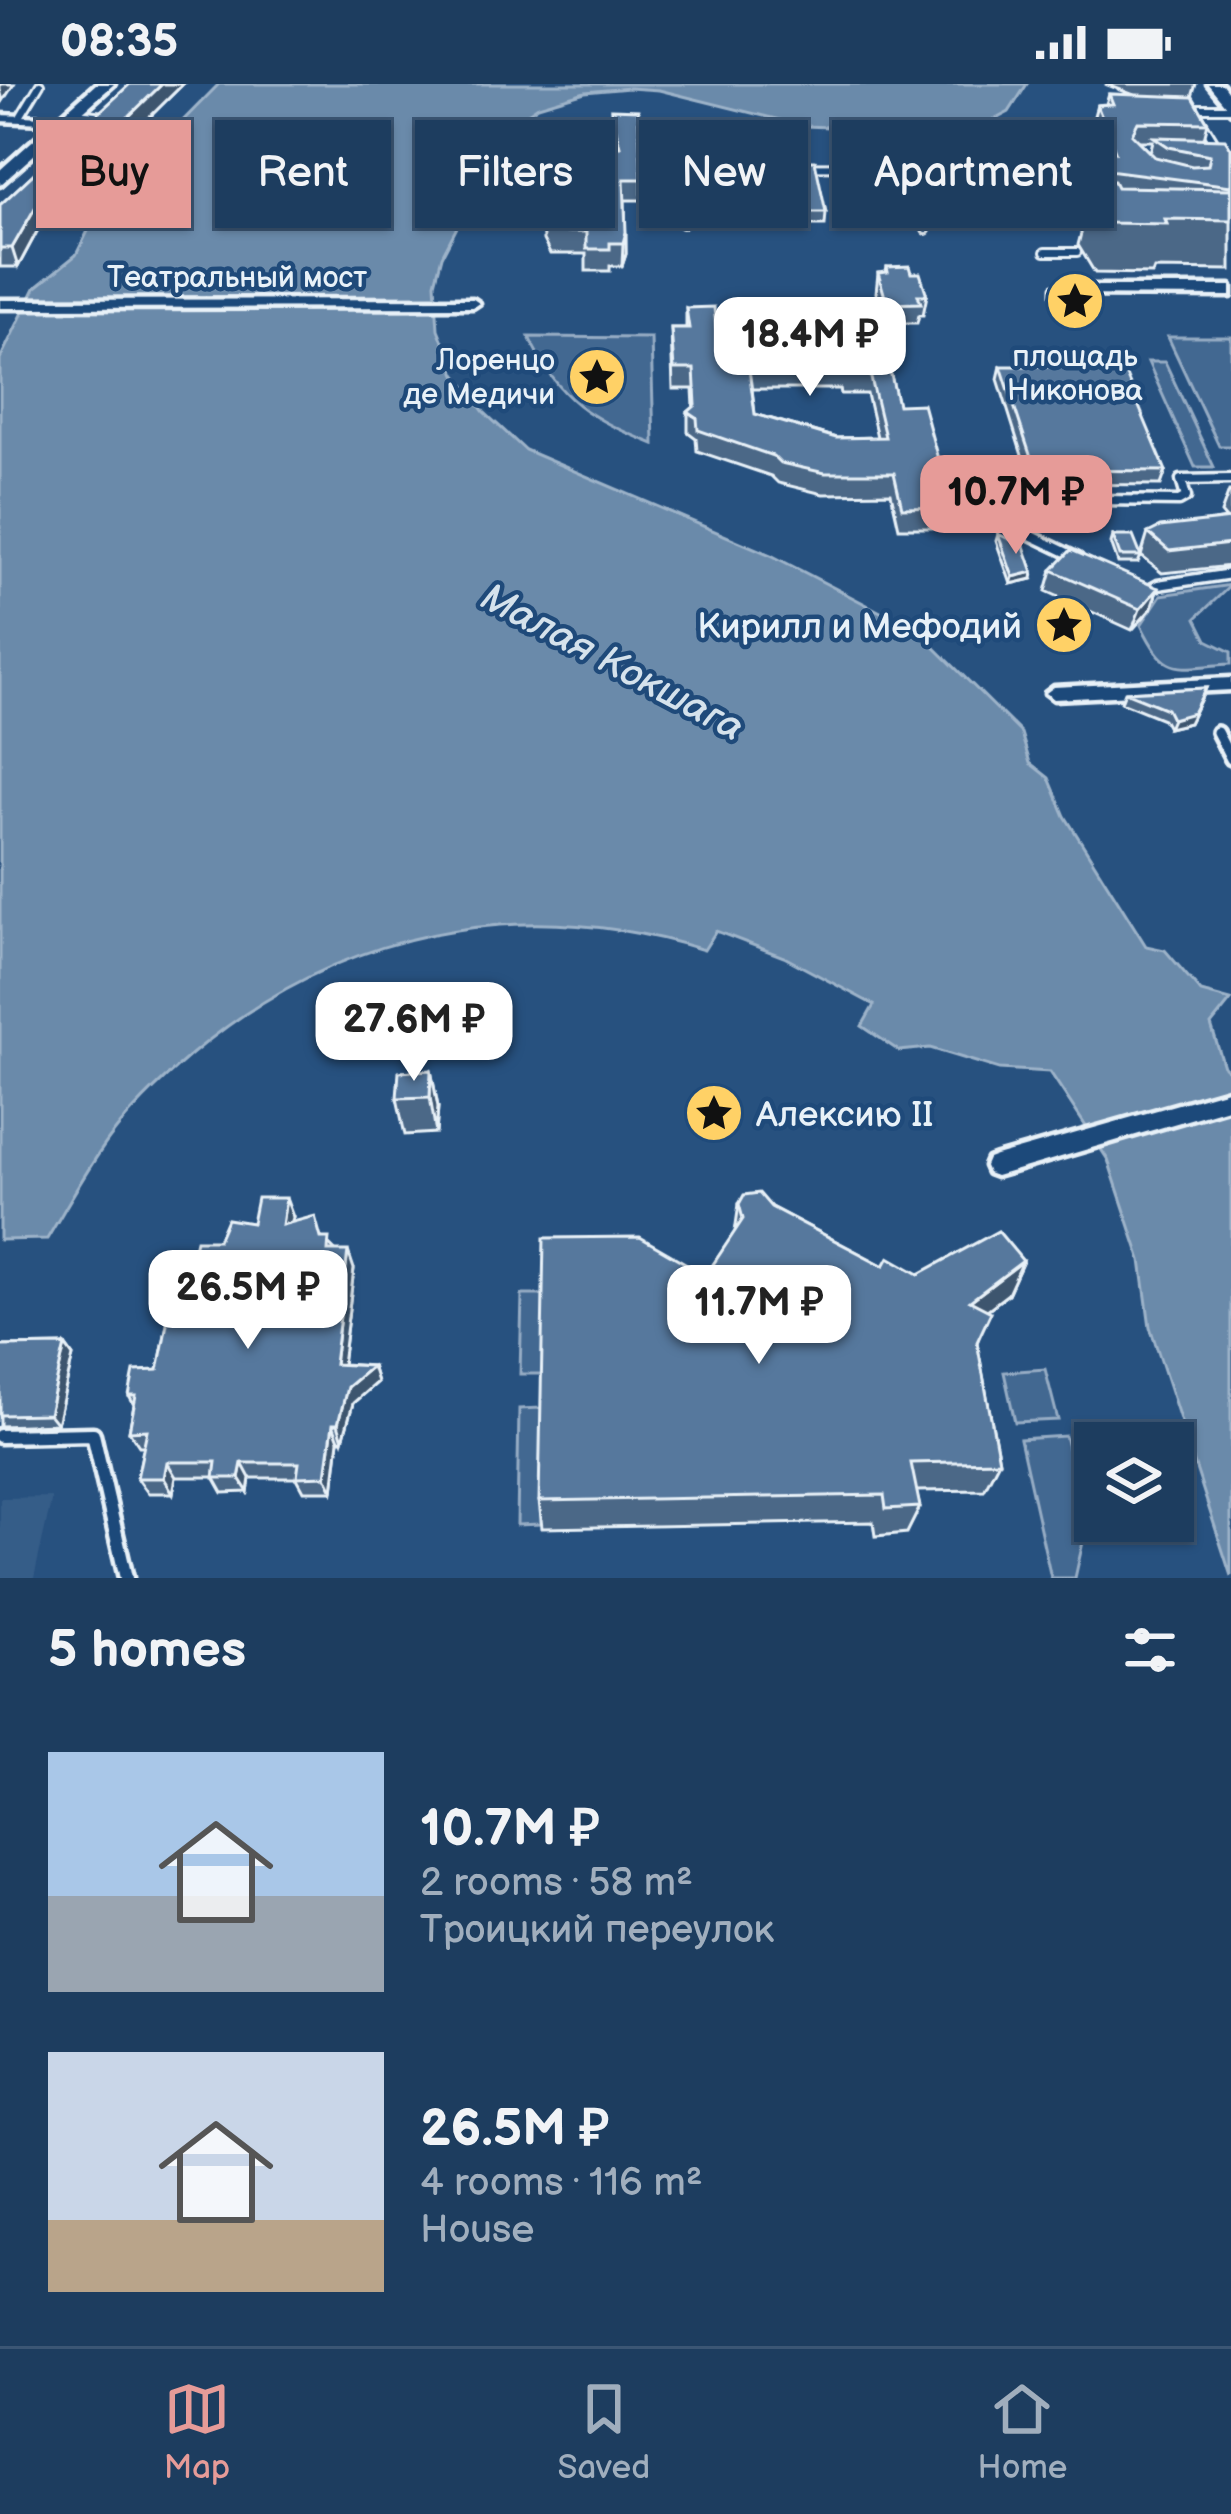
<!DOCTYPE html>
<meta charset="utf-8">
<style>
body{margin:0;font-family:"Balsamiq Sans",sans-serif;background:#2a4868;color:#f1f3f6;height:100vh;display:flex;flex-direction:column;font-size:45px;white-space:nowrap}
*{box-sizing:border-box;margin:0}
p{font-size:39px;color:#a0aebd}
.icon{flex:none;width:66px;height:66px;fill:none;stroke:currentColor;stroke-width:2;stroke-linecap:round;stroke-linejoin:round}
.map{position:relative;height:1494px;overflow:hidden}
.details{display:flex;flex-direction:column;background:#1d3d5f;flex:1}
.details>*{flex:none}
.banner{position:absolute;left:36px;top:36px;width:1161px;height:108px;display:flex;gap:24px}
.controls{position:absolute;left:1074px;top:1338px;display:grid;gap:24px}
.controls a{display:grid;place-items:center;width:120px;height:120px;border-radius:0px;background:#1d3d5f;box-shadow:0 3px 9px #0004,0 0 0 3px #3b5674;font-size:60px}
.price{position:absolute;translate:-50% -102px;padding:0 27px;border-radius:24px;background:#fff;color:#222;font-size:39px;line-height:78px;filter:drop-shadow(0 3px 6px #0008)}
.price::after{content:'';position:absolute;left:50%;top:72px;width:36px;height:27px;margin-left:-18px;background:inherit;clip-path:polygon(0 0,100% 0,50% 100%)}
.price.on{background:#e69b98;color:#111}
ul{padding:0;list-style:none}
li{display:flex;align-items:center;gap:36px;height:300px;padding:0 48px}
li span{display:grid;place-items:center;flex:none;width:336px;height:240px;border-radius:0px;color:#555}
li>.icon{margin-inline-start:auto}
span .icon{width:144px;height:144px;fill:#fffc;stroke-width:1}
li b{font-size:51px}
h2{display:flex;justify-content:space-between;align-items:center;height:144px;padding:0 48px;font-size:51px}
.tag{padding:0 42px;border-radius:0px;background:#1d3d5f;box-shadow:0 3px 9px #0004,0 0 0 3px #3b5674;font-size:42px;line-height:108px}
.tag.on{background:#e69b98;color:#111}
.status{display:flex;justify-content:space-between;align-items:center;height:84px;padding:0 60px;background:#1d3d5f;direction:ltr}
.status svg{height:33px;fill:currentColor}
.menu{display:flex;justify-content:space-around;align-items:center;height:168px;border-top:3px solid #3b5674;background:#1d3d5f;font-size:33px;color:#a0aebd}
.menu a{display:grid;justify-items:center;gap:6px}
.menu .on{color:#e69b98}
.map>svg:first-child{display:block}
.built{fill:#355d88}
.green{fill:#436891;stroke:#96acc4;stroke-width:3}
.water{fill:#6b8aaa;stroke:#9db3c9;stroke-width:3}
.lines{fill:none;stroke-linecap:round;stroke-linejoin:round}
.lane-far3-casing{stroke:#e8f1f8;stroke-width:12}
.lane-far2-casing{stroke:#e8f1f8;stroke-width:15}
.lane-far1-casing{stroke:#e8f1f8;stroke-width:18}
.lane-casing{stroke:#e8f1f8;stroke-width:21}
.street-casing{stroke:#e8f1f8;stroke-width:9}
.secondary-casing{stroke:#e8f1f8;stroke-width:9}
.primary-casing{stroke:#e8f1f8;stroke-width:9}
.lane-far3{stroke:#1f4a7a;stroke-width:6}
.lane-far2{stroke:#1f4a7a;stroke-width:8}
.lane-far1{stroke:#1f4a7a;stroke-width:9}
.lane{stroke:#1f4a7a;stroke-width:12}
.street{fill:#1f4a7a;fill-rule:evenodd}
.secondary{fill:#1f4a7a;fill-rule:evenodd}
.primary{fill:#1f4a7a;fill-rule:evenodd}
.wall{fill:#4b6787;stroke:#e8f1f8;stroke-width:3;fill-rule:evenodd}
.shaded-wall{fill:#3d546e;stroke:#e8f1f8;stroke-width:3}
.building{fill:#57789d;stroke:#e8f1f8;stroke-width:3;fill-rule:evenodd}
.labels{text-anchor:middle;stroke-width:9;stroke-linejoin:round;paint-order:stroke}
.far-street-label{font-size:30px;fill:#e8f1f8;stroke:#1f4a7a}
.far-poi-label{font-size:30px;fill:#e8f1f8;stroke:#1f4a7a}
.poi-label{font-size:36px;fill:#e8f1f8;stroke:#1f4a7a;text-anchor:end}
.water-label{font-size:39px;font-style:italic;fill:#d5e2ec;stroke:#1f4a7a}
</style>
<div class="status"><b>08:35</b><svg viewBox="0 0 49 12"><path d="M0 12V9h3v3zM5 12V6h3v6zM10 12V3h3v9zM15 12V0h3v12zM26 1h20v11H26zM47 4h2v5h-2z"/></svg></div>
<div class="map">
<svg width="1231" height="1494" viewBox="0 0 1231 1494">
<rect width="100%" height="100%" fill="#27517f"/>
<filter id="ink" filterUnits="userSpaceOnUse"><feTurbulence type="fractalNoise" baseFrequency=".00833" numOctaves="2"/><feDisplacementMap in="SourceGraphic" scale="24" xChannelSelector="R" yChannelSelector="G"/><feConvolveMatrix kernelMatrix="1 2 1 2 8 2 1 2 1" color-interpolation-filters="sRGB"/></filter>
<g filter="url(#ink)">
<path class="built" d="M 52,1413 L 34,1494 L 0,1494 L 0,1414 Z"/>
<path class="green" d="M 529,253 L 651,254 L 654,360 C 591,335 558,317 529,253 Z
M 1168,253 L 1231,253 L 1231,362 L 1219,362 Z
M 1148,278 L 1165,278 L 1214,383 L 1195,383 Z
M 1231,501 L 1196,534 L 1207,556 L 1231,568 L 1231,580 C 1175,583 1168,595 1141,541 L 1161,511 Z
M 522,1211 L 544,1211 L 543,1290 L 520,1290 Z
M 1045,1285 L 1058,1336 L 1015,1338 L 1004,1288 Z
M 542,1324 L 541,1440 L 517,1441 L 519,1325 Z
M 1065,1352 L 1087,1440 L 1075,1494 L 1051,1494 L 1020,1355 Z"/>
<path class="water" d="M 219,0 L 1027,0 L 1009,28 L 992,37 L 932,47 L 804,42 L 659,6 L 629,4 L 585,8 L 538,22 L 510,41 L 442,172 L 435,199 L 438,245 L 456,290 L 484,328 L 525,366 L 771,471 L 919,548 L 1021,649 L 1030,679 L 1049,694 L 1065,732 L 1146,862 L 1165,866 L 1201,908 L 1231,916 L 1211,941 L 1224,983 L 1231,989 L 1231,1492 L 1150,1243 L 1141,1176 L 1108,1076 L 1050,988 L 999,985 L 930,964 L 899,967 L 862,942 L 874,921 L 784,873 L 716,847 L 704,866 C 519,809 339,846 192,970 C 163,995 132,1024 109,1055 C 86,1086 67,1122 47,1155 L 0,1156 L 0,275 L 35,204 L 76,171 L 102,119 Z"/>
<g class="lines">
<g class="lane-far3-casing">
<path id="lane-far3" d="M 1188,24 L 1231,24
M 74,29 L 106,32
M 20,33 L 40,0
M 1200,34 L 1219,65
M 912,92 L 957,93 L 972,131 L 988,136
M 1023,110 L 1067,110
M 1080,110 L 1084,85
M 1065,138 L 1090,139
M 683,140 L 683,83 L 897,82 L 910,87 L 926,146
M 1045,168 L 1077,168"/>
</g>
<g class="lane-far2-casing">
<path id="lane-far2" d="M 1078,474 L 1028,450 L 1017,415 L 1179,417 L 1186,413 L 1181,396 L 1231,395
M 1147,507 L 1158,501 L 1231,490"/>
</g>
<g class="lane-far1-casing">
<path id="lane-far1" d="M 1217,648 L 1231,675"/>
</g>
<g class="lane-casing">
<path id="lane" d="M 0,1352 L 93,1350 L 126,1494"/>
</g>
<g class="street-casing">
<path id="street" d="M 0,31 L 66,34 L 71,37 L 66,40 L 0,37 Z
M 0,216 L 473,215 L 479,219 L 473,223 L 0,224 Z
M 1231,594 L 1231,606 L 1054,615 L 1046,609 L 1054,603 Z
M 1231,1005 L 1231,1023 L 996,1092 L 988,1089 L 985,1082 L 988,1075 L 996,1072 Z"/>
</g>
<g class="secondary-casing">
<path id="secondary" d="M 1208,0 L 1222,0 L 1231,12 L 1231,28 Z
M 1060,202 L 1231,202 L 1231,212 L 1054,211 L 1054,203 Z"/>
</g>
<g class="primary-casing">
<path id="primary" d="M 96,0 L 114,0 L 0,101 L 0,86 Z"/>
</g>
<use href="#lane-far3" class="lane-far3"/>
<use href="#lane-far2" class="lane-far2"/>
<use href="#lane-far1" class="lane-far1"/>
<use href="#lane" class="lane"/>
<use href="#street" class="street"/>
<use href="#secondary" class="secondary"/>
<use href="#primary" class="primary"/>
</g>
<path class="wall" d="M 130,0 L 183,0 L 40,142 L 18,183 L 0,183 L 0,121 Z
M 1105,0 L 1196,0 L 1192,13 L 1208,39 L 1204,54 L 1231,64 L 1231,186 L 1154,185 L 1152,190 L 1095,189 L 1078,161 L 1086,130 L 1060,132 L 1055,118 L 1057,105 L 1094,103 L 1089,103 L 1091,82 L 1095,63 L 1102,65 L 1092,39 L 1097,21 L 1106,20 L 1109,10 L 1134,11 ZM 1139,57 L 1153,57 L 1150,68 Z
M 611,25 L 642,95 L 642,116 L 625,116 L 626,170 L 622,182 L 610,182 L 610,187 L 586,187 L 586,170 L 550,170 L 543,156 L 542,134 L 591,120 L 615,62 L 611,46 Z
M 786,77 L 826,128 L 825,141 L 793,141 L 785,90 Z
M 875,77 L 917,128 L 915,141 L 884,140 L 873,90 Z
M 692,78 L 724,128 L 723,141 L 694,141 Z
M 1031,85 L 1077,90 L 1074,103 L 1029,97 Z
M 887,183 L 911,189 L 927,211 L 923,231 L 919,231 L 917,239 L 884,239 L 876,209 L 878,189 L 886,188 Z
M 786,223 L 816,240 L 879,240 L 898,321 L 951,423 L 947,444 L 899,444 L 891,409 L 823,410 L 778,399 L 771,392 L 697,367 L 696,354 L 688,348 L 688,328 L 694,323 L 693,305 L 673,305 L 671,244 L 686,244 L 686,224 L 716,244 L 784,242 ZM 752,305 L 840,305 L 841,310 L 867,310 L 877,353 L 836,354 L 755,330 Z
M 1001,282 L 1166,387 L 1161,401 L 1031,400 L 998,295 Z
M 1229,407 L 1231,407 L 1231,482 L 1162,489 L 1141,472 L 1148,449 L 1226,435 L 1221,429 Z
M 998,450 L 1032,495 L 1011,500 L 996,457 Z
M 1113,452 L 1141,472 L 1138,479 L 1118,479 L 1111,459 Z
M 1052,486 L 1158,504 L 1151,525 L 1132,546 L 1046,507 Z
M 1206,604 L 1189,639 L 1168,644 L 1163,635 L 1121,618 L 1125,608 Z
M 431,986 L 438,1023 L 436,1049 L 405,1051 L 397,1014 Z
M 739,1120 L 771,1123 L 884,1182 L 919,1190 L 1023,1177 L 1008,1210 L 987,1226 L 977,1259 L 999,1377 L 984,1406 L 916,1407 L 920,1423 L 907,1449 L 875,1452 L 873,1438 L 542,1444 L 539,1417 L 706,1191 L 735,1148 Z
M 293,1133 L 292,1138 L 322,1154 L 354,1185 L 342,1280 L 372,1282 L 377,1298 L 353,1319 L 343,1356 L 339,1356 L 333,1407 L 304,1407 L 297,1394 L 250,1394 L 248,1408 L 223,1409 L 214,1393 L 176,1393 L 173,1409 L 148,1409 L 137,1394 L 144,1362 L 139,1362 L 129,1347 L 134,1321 L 129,1312 L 158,1286 L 169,1231 L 160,1214 L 191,1176 L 218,1156 L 252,1139 Z
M 65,1261 L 73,1272 L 57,1340 L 0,1342 L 0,1262 Z"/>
<path class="shaded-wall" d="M 0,0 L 14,0 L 3,17 L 0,6 Z
M 162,0 L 183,0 L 40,142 L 18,183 L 12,164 L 35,124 Z
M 626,148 L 626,170 L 622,182 L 623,159 Z
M 1033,488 L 1032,495 L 1011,500 L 1013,493 Z
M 1158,504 L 1151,525 L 1132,546 L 1140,525 Z
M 1206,604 L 1189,639 L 1168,644 L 1172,635 Z
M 431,986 L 438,1023 L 436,1049 L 430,1013 Z
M 286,1114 L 293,1133 L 288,1159 L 282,1141 Z
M 348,1167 L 354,1185 L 340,1296 L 334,1280 Z
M 1023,1177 L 1008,1210 L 957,1249 L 970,1217 Z
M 65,1261 L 73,1272 L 57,1340 L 49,1330 Z
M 372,1282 L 377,1298 L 353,1319 L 343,1356 L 338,1340 L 347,1303 Z
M 333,1340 L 339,1356 L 333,1407 L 326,1392 Z
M 167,1378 L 176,1393 L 173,1409 L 164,1394 Z
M 242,1379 L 250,1394 L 248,1408 L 239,1394 Z"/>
<path class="building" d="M 130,0 L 162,0 L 35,124 L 12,164 L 0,164 L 0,121 Z
M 1109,10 L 1193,13 L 1208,39 L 1138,38 L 1132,50 L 1155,73 L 1192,82 L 1208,81 L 1210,71 L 1169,63 L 1154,53 L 1225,55 L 1231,64 L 1231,102 L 1093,84 L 1095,63 L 1115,67 L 1097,21 L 1113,20 Z
M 611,25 L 638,26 L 642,95 L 624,95 L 626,148 L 623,159 L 610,159 L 610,165 L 586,165 L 586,148 L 549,148 L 542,134 L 554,121 L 591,120 L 594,62 L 620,62 Z
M 1047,61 L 1078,66 L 1077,90 L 1031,85 Z
M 786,77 L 815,77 L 826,128 L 794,128 Z
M 875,77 L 897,77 L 904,94 L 910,94 L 917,128 L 886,127 Z
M 692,78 L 718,78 L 724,128 L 694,128 Z
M 1097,97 L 1114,97 L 1117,103 L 1231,105 L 1231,136 L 1165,135 L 1167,140 L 1107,139 L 1090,111 Z
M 1057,105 L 1092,105 L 1092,106 L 1089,117 L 1063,119 Z
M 909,182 L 911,189 L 920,189 L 927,211 L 918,211 L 921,219 L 887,220 L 878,189 L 888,188 L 887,183 Z
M 714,223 L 716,244 L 789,242 L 786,223 L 813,224 L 816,240 L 879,240 L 898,321 L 923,320 L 951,423 L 902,424 L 894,389 L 825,389 L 780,379 L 773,372 L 698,346 L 697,334 L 688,328 L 696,321 L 694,285 L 674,285 L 671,244 L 689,244 L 686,224 ZM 749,285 L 843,285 L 844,290 L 870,290 L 885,353 L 836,354 L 755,330 Z
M 1001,282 L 1122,282 L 1166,387 L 1035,386 Z
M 1231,435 L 1231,460 L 1169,467 L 1148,449 L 1160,443 Z
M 998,450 L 1024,462 L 1033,488 L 1013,493 Z
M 1113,452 L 1133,452 L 1141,472 L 1120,472 Z
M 1071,466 L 1158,504 L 1140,525 L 1052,486 Z
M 1206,604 L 1193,629 L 1172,635 L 1167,625 L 1125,608 Z
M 431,986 L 430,1013 L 397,1014 L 399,988 Z
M 759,1109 L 771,1123 L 884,1182 L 889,1173 L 919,1190 L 998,1147 L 1023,1177 L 970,1217 L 991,1228 L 977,1258 L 999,1377 L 911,1379 L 920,1423 L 886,1425 L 884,1411 L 539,1417 L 544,1154 L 640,1153 L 706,1191 L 743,1135 L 739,1120 L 744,1111 Z
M 257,1114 L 286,1114 L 282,1141 L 315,1132 L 321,1154 L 329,1154 L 328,1167 L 348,1167 L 334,1280 L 372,1282 L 347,1303 L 338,1340 L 333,1340 L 326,1392 L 297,1393 L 299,1379 L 242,1379 L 239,1394 L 214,1394 L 216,1378 L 167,1378 L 164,1394 L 137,1394 L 147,1346 L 129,1347 L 136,1312 L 129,1312 L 134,1287 L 158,1286 L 172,1214 L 160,1214 L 167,1177 L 191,1176 L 196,1156 L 218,1156 L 227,1135 L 252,1139 Z
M 65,1261 L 49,1330 L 0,1331 L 0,1262 Z"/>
</g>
<defs>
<g id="sight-disc" transform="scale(3)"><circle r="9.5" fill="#ffd166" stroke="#1f4a7a"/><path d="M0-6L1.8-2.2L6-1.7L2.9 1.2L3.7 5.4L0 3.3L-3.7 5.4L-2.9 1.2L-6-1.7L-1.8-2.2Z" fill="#111"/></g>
</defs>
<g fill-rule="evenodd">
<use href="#sight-disc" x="1075" y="217"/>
<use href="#sight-disc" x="597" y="293"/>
<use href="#sight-disc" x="1064" y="541"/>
<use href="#sight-disc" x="714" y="1029"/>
</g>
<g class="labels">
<g class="far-street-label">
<text x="237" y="203">Театральный мост</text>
</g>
<g class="far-poi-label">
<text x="1075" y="282">площадь<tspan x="1075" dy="34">Никонова</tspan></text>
<text x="555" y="286" text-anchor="end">Лоренцо<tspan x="555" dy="34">де Медичи</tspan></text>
</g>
<g class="poi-label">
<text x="1022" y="554">Кирилл и Мефодий</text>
<text x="756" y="1042" text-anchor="start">Алексию II</text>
</g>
<g class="water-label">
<text transform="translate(613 577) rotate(28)" y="14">Малая Кокшага</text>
</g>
</g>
</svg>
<div class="controls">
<a><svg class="icon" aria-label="layers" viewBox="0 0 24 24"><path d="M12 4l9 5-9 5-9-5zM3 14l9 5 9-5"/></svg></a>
</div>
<b class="price" style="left:810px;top:315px">18.4M ₽</b>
<b class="price on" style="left:1016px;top:473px">10.7M ₽</b>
<b class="price" style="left:414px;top:1000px">27.6M ₽</b>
<b class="price" style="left:248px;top:1268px">26.5M ₽</b>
<b class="price" style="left:759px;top:1283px">11.7M ₽</b>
<div class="banner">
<a class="tag on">Buy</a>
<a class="tag">Rent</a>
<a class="tag">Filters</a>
<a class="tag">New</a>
<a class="tag">Apartment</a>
</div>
</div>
<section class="details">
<h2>5 homes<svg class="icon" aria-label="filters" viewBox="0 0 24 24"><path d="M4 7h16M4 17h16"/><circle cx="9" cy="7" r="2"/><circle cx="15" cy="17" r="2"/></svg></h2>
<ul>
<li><span style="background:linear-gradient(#a9c7e8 60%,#9aa5b1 0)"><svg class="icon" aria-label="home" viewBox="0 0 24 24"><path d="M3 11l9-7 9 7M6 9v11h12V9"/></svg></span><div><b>10.7M ₽</b><p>2 rooms · 58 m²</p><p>Троицкий переулок</p></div></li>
<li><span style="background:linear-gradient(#c9d6e8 70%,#b9a48a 0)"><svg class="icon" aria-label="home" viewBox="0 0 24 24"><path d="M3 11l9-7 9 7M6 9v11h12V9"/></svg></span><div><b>26.5M ₽</b><p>4 rooms · 116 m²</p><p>House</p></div></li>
</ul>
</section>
<nav class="menu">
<a class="on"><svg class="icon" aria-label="map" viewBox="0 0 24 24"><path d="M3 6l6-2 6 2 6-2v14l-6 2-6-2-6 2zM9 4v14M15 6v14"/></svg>Map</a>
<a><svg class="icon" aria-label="saved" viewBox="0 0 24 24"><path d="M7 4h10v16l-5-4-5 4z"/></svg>Saved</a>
<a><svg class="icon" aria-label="home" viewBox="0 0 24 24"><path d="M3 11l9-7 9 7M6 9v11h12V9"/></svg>Home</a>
</nav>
